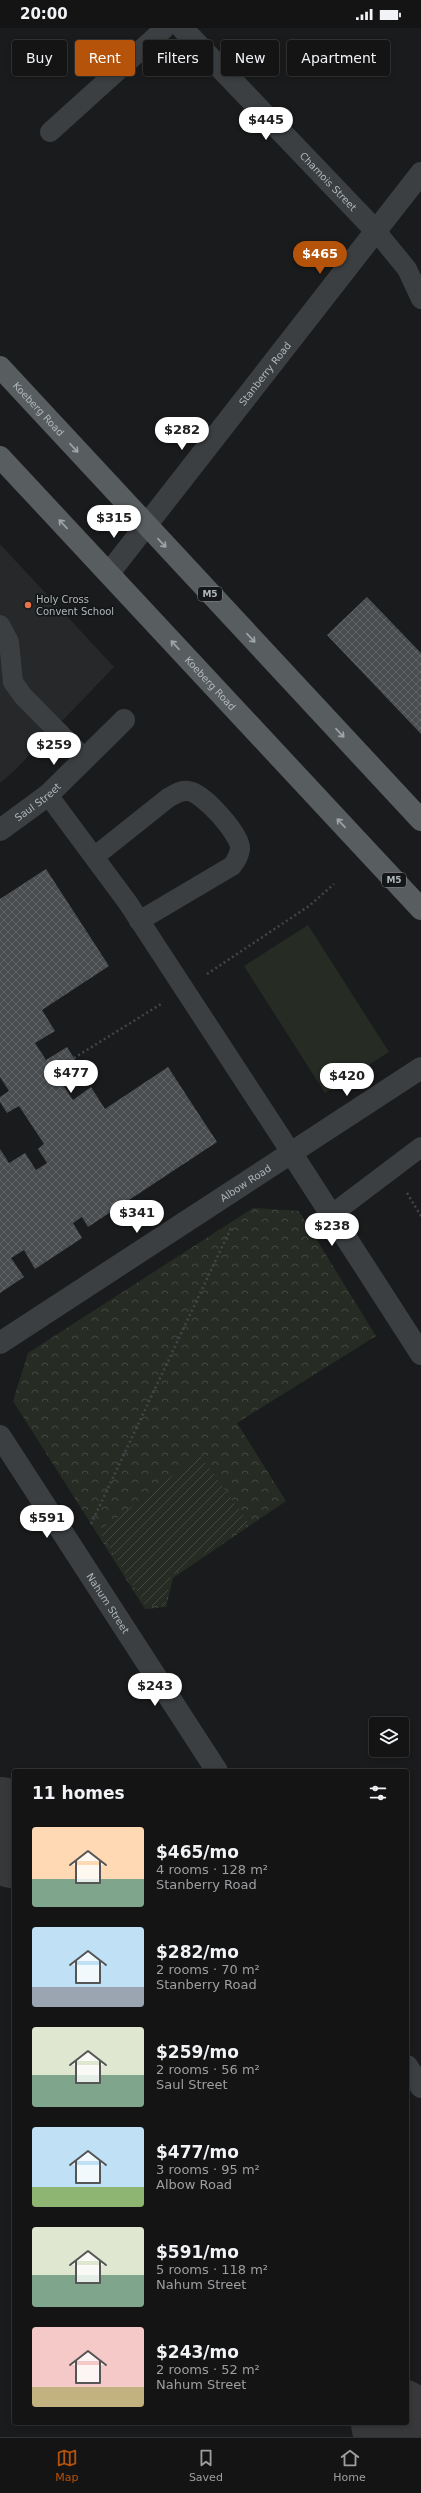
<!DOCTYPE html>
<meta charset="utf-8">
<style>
body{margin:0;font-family:"DejaVu Sans",sans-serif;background:#1d1d1e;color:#f1f3f6;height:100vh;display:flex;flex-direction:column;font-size:15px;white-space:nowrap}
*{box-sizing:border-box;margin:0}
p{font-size:13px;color:#9d9ea0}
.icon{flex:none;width:22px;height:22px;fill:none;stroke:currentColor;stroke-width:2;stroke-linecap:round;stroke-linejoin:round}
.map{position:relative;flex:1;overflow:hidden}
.panel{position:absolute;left:12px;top:1741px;width:397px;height:656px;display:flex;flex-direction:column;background:#141415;border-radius:4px;box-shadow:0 2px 6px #0003,0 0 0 1px #333334}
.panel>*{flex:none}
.banner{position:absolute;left:12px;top:12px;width:397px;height:36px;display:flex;gap:8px}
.tools{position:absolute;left:369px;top:1689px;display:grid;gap:8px}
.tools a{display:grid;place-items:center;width:40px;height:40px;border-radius:4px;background:#141415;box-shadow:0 2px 6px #0003,0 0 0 1px #333334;font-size:20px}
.price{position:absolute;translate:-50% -34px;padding:0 9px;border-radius:14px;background:#fff;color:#222;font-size:13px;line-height:26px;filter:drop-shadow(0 1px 2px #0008)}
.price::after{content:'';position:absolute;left:50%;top:24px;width:12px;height:9px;margin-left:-6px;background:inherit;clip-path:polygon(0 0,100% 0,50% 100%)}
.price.on{background:#b45309;color:#fff}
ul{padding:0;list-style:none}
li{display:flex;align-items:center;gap:12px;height:100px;padding:0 20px}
li span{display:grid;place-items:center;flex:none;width:112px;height:80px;border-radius:4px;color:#555}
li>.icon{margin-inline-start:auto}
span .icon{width:48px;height:48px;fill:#fffc;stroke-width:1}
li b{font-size:17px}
h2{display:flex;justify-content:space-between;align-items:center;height:48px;padding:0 20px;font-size:17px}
.chip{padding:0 14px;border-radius:4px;background:#141415;box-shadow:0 2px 6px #0003,0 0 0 1px #333334;font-size:14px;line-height:36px}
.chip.on{background:#b45309;color:#fff}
.status{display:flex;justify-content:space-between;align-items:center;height:28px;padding:0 20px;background:#141415;direction:ltr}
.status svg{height:11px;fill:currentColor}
.tabs{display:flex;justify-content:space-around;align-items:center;height:56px;border-top:1px solid #333334;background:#141415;font-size:11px;color:#9d9ea0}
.tabs a{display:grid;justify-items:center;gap:2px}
.tabs .on{color:#b45309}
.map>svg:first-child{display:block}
.built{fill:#262829}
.park{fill:url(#park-crowns)}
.garden{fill:url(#garden-furrows)}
.pitch{fill:#262c24}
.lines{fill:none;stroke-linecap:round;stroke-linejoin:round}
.taxiway{stroke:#36383a;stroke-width:90}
.building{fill:url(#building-cross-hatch)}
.path{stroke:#424648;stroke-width:2.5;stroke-dasharray:2 3;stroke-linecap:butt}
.service{stroke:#3c3f41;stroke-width:20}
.minor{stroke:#3c3f41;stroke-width:22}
.primary{stroke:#585d60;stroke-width:22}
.oneway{stroke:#9da5a9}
.poi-dot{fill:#e67449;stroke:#151617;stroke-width:1.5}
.labels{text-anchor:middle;stroke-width:3.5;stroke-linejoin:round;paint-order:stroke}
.shield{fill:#151617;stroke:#80878a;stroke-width:1}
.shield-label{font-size:9px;font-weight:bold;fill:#aeb7bb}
.street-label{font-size:10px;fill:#aeb7bb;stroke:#151617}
.poi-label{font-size:10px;fill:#aeb7bb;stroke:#151617;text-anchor:start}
</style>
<div class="status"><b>20:00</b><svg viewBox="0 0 49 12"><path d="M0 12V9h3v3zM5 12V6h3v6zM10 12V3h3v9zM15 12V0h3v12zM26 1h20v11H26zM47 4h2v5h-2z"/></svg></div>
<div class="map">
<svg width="421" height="2409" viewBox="0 0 421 2409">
<defs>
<pattern id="park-crowns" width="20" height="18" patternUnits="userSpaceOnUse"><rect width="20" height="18" fill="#262c24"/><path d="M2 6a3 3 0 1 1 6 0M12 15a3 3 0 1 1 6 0" fill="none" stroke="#434842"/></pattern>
<pattern id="garden-furrows" width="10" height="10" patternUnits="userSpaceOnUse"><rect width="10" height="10" fill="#262c24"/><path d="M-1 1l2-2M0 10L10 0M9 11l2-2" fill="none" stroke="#434842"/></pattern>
<pattern id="building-cross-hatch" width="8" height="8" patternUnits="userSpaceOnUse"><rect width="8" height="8" fill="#494d4f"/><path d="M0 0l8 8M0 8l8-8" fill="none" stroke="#616466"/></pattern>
</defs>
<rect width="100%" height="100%" fill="#1a1b1c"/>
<path class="built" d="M 0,516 L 114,639 L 14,743 L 0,755 Z"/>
<path class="park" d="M 253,1180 L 299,1183 L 376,1308 L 237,1395 L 286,1473 L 173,1550 L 166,1579 L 145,1581 L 13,1373 L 28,1325 Z"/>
<path class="garden" d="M 200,1427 L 249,1495 L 171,1548 L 165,1578 L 146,1578 L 99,1503 Z"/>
<path class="pitch" d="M 308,897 L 389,1024 L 325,1065 L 244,938 Z"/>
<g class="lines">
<path class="taxiway" d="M 0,1794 L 14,1815
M 396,2395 L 406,2409"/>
</g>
<path class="building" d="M 367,569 L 421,625 L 421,706 L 327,607 Z
M 46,841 L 109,938 L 42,982 L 55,1003 L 35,1015 L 46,1032 L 67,1019 L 81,1041 L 61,1054 L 73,1072 L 91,1059 L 105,1081 L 168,1039 L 217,1114 L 88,1199 L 82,1189 L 73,1195 L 82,1210 L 35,1241 L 24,1222 L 11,1230 L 24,1249 L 0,1265 L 0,1121 L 9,1135 L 25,1125 L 36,1142 L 47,1135 L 38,1121 L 44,1116 L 19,1078 L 7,1085 L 0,1074 L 0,1069 L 9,1063 L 0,1049 L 0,871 Z"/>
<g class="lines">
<path class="path" d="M 207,946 L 309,878 L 334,856
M 74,1030 L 161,976
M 407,1165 L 421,1188
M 91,1496 L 231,1200"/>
<path class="service" d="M 50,104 L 165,0
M 376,203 L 407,241 L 421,271
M 0,597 L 9,614 L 13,654 L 23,668 L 85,731
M 48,767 L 128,875 L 292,1126
M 94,829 L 168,770 C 175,766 180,762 188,763 C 203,764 241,807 240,821 C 239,828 236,833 232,838 L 139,893
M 331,1187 L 421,1119"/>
<g class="minor">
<path id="s1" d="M 182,0 L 376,203"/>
<path id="s2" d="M 109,545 L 421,145"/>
<path id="s3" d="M 0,802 L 48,767 L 124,692"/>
<path d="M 292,1126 L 421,1326"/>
<path id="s4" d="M 0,1315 L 421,1040"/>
<path id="s5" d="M 0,1408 L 217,1743"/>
<path d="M 407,2038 L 421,2059"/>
</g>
<g class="primary">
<path id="s6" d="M 0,339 L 421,792"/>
<path id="s7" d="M 0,429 L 421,881"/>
</g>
</g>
<defs><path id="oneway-shaft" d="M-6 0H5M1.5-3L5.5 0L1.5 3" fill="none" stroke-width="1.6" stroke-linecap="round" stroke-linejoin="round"/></defs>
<g class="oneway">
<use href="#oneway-shaft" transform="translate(74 420) rotate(47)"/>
<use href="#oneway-shaft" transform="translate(63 496) rotate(-133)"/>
<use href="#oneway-shaft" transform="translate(162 515) rotate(47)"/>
<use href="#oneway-shaft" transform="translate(251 610) rotate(47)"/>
<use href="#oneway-shaft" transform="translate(175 617) rotate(-133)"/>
<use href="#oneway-shaft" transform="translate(340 705) rotate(47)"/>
<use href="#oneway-shaft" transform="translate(341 795) rotate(-133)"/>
</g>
<circle class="poi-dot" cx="28" cy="577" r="4"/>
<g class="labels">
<g class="shield">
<rect x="198" y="559" width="24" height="14" rx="3"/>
<rect x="382" y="845" width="24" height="14" rx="3"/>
</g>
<g class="shield-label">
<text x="210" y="569">M5</text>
<text x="394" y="855">M5</text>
</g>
<g class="street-label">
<text dy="4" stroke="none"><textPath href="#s1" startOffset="212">Chamois Street</textPath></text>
<text dy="4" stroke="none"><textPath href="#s2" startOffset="253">Stanberry Road</textPath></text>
<text dy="4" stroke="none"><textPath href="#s6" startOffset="57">Koeberg Road</textPath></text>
<text dy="4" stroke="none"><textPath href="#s7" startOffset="309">Koeberg Road</textPath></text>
<text dy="4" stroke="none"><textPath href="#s3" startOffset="47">Saul Street</textPath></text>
<text dy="4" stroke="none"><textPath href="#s4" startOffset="293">Albow Road</textPath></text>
<text dy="4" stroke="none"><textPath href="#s5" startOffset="199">Nahum Street</textPath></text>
</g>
<g class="poi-label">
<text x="36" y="575">Holy Cross<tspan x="36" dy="12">Convent School</tspan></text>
</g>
</g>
</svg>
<div class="tools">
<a><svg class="icon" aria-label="layers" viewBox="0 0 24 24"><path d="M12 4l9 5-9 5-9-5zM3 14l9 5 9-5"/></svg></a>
</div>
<b class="price" style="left:266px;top:113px">$445</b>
<b class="price on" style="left:320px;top:247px">$465</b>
<b class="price" style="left:182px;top:423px">$282</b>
<b class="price" style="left:114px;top:511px">$315</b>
<b class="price" style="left:54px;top:738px">$259</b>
<b class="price" style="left:71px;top:1066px">$477</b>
<b class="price" style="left:347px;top:1069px">$420</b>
<b class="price" style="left:137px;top:1206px">$341</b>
<b class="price" style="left:332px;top:1219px">$238</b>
<b class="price" style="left:47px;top:1511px">$591</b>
<b class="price" style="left:155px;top:1679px">$243</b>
<div class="banner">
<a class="chip">Buy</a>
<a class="chip on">Rent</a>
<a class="chip">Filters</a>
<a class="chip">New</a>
<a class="chip">Apartment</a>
</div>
<section class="panel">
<h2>11 homes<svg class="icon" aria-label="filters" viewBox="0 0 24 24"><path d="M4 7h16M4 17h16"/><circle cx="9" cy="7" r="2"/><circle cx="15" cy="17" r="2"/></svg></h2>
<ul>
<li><span style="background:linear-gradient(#ffd9b3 65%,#7fa58c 0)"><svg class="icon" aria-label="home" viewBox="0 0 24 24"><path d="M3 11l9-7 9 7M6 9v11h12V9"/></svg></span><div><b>$465/mo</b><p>4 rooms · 128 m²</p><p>Stanberry Road</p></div></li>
<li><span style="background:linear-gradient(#bfe0f5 75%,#9aa5b1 0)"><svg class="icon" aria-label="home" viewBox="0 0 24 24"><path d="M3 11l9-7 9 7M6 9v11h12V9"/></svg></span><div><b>$282/mo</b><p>2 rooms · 70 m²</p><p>Stanberry Road</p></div></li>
<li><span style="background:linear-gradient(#dfe7d0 60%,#7fa58c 0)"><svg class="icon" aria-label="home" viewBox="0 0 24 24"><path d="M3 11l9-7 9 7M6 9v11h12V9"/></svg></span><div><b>$259/mo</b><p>2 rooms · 56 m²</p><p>Saul Street</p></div></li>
<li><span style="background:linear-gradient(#bfe0f5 75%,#8fb573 0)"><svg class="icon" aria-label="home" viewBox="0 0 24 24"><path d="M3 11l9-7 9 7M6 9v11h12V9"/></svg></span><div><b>$477/mo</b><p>3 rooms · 95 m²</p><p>Albow Road</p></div></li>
<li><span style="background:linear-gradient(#dfe7d0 60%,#7fa58c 0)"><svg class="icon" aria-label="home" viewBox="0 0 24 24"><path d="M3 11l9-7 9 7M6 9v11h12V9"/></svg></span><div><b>$591/mo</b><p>5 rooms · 118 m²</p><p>Nahum Street</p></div></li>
<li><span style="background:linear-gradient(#f6c9c9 75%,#c2b280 0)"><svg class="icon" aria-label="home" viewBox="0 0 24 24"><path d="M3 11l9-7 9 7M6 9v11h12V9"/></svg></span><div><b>$243/mo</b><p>2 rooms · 52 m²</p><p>Nahum Street</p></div></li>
</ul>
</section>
</div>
<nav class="tabs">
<a class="on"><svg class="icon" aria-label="map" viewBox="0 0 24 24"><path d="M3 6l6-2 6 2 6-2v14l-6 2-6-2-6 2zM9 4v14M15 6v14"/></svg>Map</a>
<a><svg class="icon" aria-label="saved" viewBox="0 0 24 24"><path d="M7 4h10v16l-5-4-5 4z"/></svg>Saved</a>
<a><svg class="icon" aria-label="home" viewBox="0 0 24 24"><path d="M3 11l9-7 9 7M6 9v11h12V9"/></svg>Home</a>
</nav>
